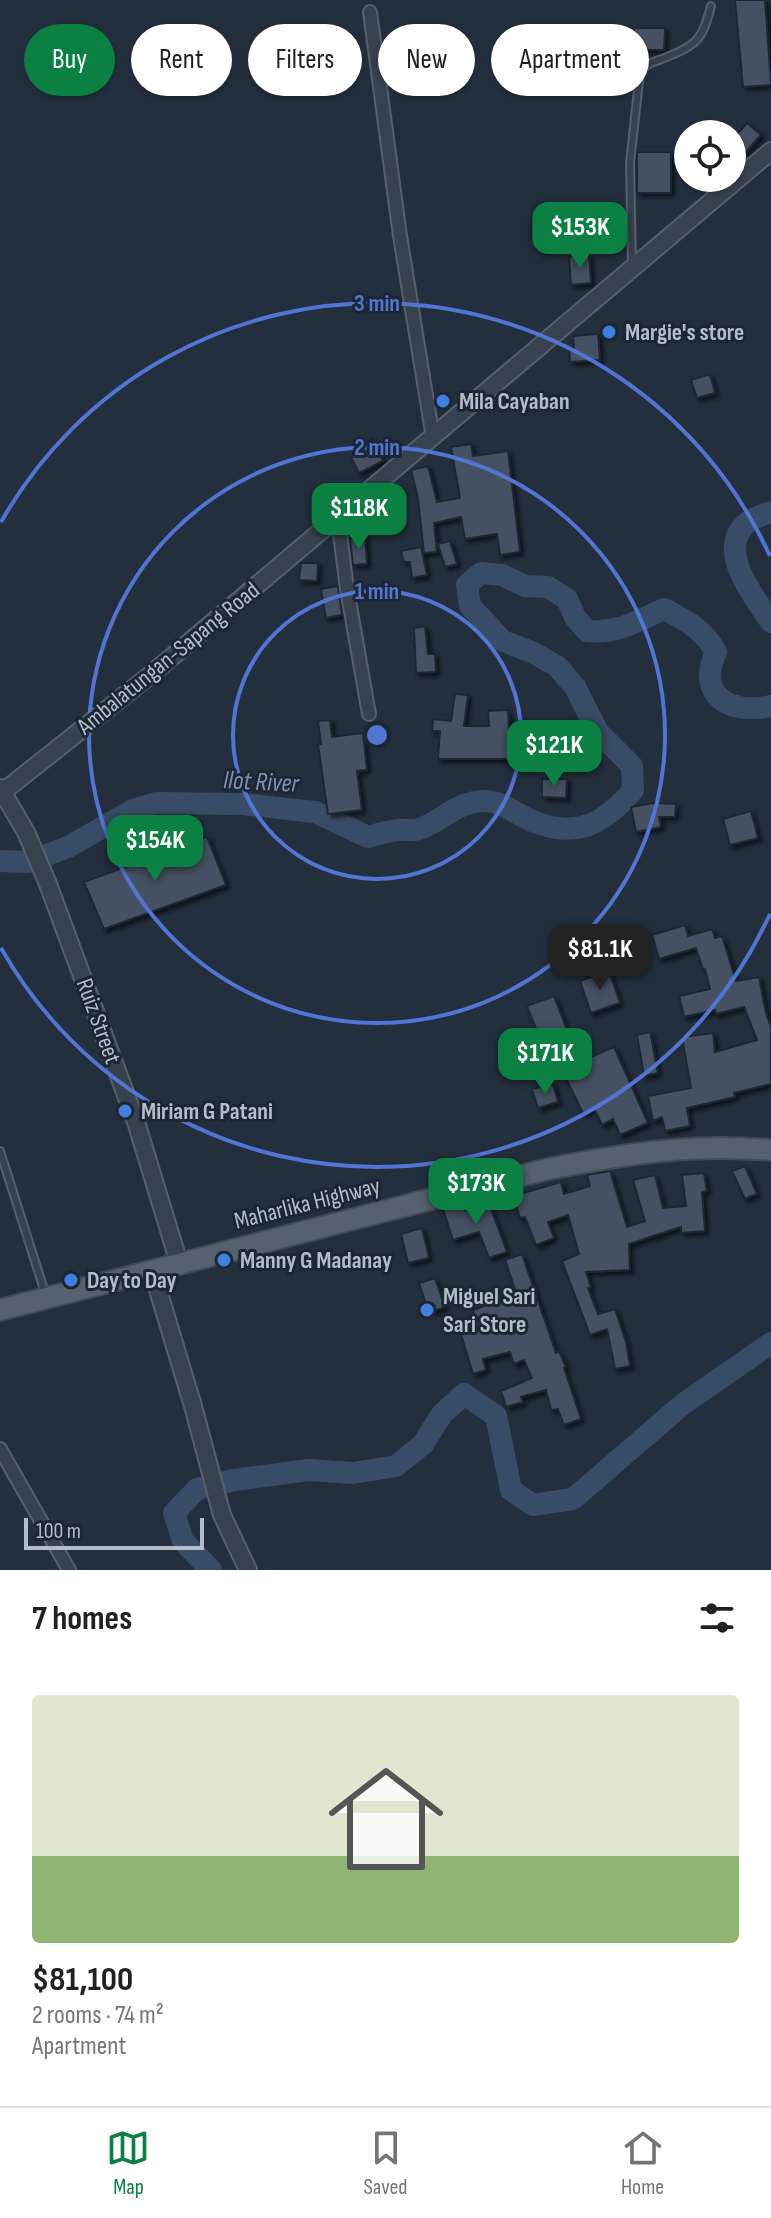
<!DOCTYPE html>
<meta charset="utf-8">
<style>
body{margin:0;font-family:"Sofia Sans Condensed",sans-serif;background:#f2f2f2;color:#202124;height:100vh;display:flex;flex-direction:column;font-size:30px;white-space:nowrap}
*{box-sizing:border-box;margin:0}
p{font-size:26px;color:#757577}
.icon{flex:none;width:44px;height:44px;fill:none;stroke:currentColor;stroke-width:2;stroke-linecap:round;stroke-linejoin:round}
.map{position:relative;height:1570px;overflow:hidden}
.side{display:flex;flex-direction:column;background:#fff;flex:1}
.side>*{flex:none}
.hud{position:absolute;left:24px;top:24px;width:724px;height:72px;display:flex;gap:16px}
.tools{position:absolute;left:674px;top:120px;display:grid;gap:16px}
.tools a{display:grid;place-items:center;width:72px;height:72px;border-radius:50%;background:#fff;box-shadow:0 2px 6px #0004;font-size:40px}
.scale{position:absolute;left:24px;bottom:20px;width:180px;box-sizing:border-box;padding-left:8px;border:4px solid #b4bcc9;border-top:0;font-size:22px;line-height:28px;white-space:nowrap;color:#b4bcc9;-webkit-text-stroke:6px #1d2633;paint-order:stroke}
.price{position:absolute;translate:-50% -68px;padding:0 18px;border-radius:16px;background:#0b8043;color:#fff;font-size:26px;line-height:52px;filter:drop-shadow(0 2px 4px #0008)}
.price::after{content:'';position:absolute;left:50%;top:48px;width:24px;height:18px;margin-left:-12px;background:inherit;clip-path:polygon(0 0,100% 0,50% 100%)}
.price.active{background:#222;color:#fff}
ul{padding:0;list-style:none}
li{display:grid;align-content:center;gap:16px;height:424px;padding:0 32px}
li+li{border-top:2px solid #e0e0e0}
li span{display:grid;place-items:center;height:248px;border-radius:8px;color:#555}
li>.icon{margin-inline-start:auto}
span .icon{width:144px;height:144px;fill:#fffc;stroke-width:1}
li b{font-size:34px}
h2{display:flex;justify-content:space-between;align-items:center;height:96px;padding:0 32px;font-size:34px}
.tag{padding:0 28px;border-radius:36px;background:#fff;box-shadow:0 2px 6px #0004;font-size:28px;line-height:72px}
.tag.active{background:#0b8043;color:#fff}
.menu{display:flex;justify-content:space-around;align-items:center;height:112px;border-top:2px solid #e0e0e0;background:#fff;font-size:22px;color:#757577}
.menu a{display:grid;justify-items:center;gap:4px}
.menu .active{color:#0b8043}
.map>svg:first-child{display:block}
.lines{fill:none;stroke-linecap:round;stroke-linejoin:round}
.river{stroke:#394c67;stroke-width:22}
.building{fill:#455162;stroke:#1f2835;stroke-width:2;filter:url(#shadow)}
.service-casing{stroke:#565f6c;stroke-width:10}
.minor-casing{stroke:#565f6c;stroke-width:16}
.tertiary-casing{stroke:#565f6c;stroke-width:20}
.primary-casing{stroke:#414a57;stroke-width:24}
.service{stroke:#38414e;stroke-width:6}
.minor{stroke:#38414e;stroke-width:12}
.tertiary{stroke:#38414e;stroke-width:16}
.primary{stroke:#56606e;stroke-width:20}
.ring{fill:none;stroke:#5274d3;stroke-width:4}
.shop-dot{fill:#3f7fe0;stroke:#1d2633;stroke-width:3}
.labels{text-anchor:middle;stroke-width:6;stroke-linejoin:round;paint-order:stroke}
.poi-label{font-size:24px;font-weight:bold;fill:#b4bcc9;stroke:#1d2633;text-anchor:start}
.street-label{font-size:24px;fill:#b4bcc9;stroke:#1d2633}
.water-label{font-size:26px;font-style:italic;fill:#7c92b1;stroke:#1d2633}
.centre{fill:#5274d3;stroke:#1d2633;stroke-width:4}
.ring-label{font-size:24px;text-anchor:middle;font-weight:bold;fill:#5274d3;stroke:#1d2633;stroke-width:6;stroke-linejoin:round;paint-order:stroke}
</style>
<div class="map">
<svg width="771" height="1570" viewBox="0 0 771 1570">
<defs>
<filter id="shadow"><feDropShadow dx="3.5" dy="3.5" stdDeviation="2" flood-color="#0009"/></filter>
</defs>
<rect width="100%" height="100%" fill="#242f3e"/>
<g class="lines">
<path class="river" d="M 771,512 C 764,515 754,517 748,522 C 714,549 755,598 771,622
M 0,861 L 28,862 L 68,847 L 133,810 L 156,803 L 243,804 L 315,812 L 368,837 C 378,834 388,831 398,830 C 406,829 415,832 422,828 C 444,819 459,801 484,801 C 503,801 518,816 535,822 C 578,839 606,822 633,790 L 632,766 L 598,732 L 575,687 L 557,666 L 532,652 L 503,641 L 470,606 L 467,585 L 481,573 L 502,575 L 525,586 L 548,587 L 567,599 L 575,617 L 587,631 C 617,634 638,621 664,609 C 686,620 704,630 716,652 C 696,696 730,715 771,706
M 211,1570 L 183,1541 L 174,1513 L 197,1489 L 234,1480 L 308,1470 L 353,1473 L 396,1466 L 423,1444 L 442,1414 L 464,1394 L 496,1416 L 511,1490 L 533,1505 L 573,1499 L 683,1404 L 771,1343"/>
</g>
<path class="building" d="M 735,0 L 765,0 L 771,85 L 743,87 Z
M 634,28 L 665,28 L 664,50 L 633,50 Z
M 747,123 L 761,135 L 745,153 L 732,140 Z
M 637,152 L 671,152 L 671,193 L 637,193 Z
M 589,255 L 591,283 L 571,285 L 569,256 Z
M 598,334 L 600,360 L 570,362 L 569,348 L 574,348 L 573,336 Z
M 710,374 L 715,393 L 697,398 L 691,380 Z
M 372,439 L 383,461 L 359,473 L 351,457 L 363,451 L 360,445 Z
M 471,444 L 473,456 L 508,451 L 520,552 L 500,555 L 497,534 L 465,539 L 461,517 L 434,523 L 437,552 L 424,553 L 418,498 L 411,470 L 428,466 L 437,502 L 460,498 L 451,447 Z
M 365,536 L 367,564 L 353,565 L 350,538 Z
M 450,541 L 457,564 L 445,567 L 438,544 Z
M 421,547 L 427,575 L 412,578 L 410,562 L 404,562 L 401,551 Z
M 301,563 L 318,563 L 317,581 L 299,580 Z
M 338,586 L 342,615 L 326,618 L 321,589 Z
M 425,626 L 428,654 L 435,654 L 436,672 L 416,673 L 414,628 Z
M 455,694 L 468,695 L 464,726 L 489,726 L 488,711 L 508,710 L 509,729 L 514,729 L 515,759 L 438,759 L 440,731 L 432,731 L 433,719 L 451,721 Z
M 330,720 L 332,737 L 363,733 L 367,770 L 357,771 L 362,810 L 328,814 L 318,744 L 321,744 L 318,721 Z
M 542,779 L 567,779 L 566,798 L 542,797 Z
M 654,803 L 676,804 L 675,817 L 659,817 L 661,827 L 636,832 L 631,807 Z
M 751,811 L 758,838 L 730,845 L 723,819 Z
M 207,837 L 226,885 L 104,929 L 84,882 Z
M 685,925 L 688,936 L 712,929 L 715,938 L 722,936 L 736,981 L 759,977 L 766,1013 L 771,1027 L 771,1084 L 734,1093 L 735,1097 L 687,1108 L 690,1126 L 665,1131 L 662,1117 L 653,1121 L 648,1096 L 691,1088 L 682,1037 L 713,1033 L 715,1052 L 757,1040 L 744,1007 L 716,1014 L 715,1010 L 684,1017 L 679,996 L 710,989 L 705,969 L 703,970 L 696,948 L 659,959 L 652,935 Z
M 609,971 L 620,1003 L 591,1013 L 580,981 Z
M 554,996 L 579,1062 L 614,1047 L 648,1123 L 620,1135 L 613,1119 L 602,1125 L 594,1108 L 583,1113 L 549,1044 L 543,1046 L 527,1006 Z
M 650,1032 L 658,1073 L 644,1076 L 637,1035 Z
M 553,1084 L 558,1102 L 538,1108 L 532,1089 Z
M 745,1166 L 757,1194 L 745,1199 L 732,1171 Z
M 610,1171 L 627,1227 L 645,1221 L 633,1180 L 655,1175 L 663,1208 L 686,1206 L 682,1175 L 704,1173 L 707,1191 L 702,1192 L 705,1231 L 681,1233 L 681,1227 L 629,1244 L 630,1270 L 586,1272 L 591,1287 L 588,1288 L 598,1314 L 615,1309 L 626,1342 L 630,1366 L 615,1369 L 607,1329 L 590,1335 L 562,1261 L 579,1254 L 568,1215 L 548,1222 L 554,1238 L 536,1245 L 525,1217 L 520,1218 L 513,1196 L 561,1182 L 564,1194 L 590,1186 L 587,1175 Z
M 488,1201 L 507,1252 L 489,1258 L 479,1232 L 453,1240 L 443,1209 L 463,1204 L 465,1210 Z
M 422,1228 L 429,1258 L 408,1263 L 401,1234 Z
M 522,1254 L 556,1353 L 559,1351 L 566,1367 L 564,1368 L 581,1419 L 564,1425 L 558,1409 L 551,1410 L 546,1390 L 521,1397 L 523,1402 L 506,1407 L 501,1391 L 532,1378 L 524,1360 L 514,1364 L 510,1352 L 483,1359 L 486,1370 L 473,1374 L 457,1321 L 474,1316 L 473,1310 L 517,1295 L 505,1260 Z
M 435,1278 L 445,1307 L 429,1313 L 419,1283 Z"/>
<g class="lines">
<g class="service-casing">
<path id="service" d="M 632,265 L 630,163 L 640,72 C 646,64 653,62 662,59 C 696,45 702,42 711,6
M 0,1151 L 46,1296"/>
</g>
<g class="minor-casing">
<path id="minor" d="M 370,12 L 400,236 L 433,438
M 338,518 L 347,589 L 369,714
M 0,1449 L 69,1570"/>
</g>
<g class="tertiary-casing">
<path id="tertiary" d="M 0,788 L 26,832 L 48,884 L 137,1125 L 179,1263
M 4,791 L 154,672 L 771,151
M 152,1270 L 193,1406 L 222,1515 L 248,1570"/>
</g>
<g class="primary-casing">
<path id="primary" d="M 0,1310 L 548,1169 C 625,1154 692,1143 771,1150"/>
</g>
<use href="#service" class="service"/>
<use href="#minor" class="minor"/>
<use href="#tertiary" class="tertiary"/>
<use href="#primary" class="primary"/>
</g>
<g class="ring">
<circle cx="377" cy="735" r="144"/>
<circle cx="377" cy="735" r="288"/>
<path d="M770 914A432 432 0 0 1 1 948M1 522A432 432 0 0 1 770 556"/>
</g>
<g class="shop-dot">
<circle cx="609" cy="332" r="8"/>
<circle cx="443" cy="401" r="8"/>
<circle cx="125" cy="1111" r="8"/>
<circle cx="224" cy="1260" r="8"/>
<circle cx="71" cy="1280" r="8"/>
<circle cx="427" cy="1310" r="8"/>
</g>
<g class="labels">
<g class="poi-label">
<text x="625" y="340">Margie's store</text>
<text x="459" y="409">Mila Cayaban</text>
<text x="141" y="1119">Miriam G Patani</text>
<text x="240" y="1268">Manny G Madanay</text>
<text x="87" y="1288">Day to Day</text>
<text x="443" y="1304">Miguel Sari<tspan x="443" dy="28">Sari Store</tspan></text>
</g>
<g class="street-label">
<text transform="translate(168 658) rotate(-39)" y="8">Ambalatungan-Sapang Road</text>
<text transform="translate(99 1021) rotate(70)" y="8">Ruiz Street</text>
<text transform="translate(307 1203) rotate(-14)" y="8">Maharlika Highway</text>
</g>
<g class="water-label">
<text transform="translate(261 781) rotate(3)" y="9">Ilot River</text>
</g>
</g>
<circle cx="377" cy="735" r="12" class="centre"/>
<g class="ring-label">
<text x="377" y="311">3 min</text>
<text x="377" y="455">2 min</text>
<text x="377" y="599">1 min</text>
</g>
</svg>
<div class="tools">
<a><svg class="icon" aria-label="locate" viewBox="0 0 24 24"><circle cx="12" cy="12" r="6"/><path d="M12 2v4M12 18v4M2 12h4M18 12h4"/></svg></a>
</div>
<div class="scale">100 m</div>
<b class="price" style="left:580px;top:270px">$153K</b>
<b class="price" style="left:359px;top:551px">$118K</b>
<b class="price" style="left:554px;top:788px">$121K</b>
<b class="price" style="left:155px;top:883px">$154K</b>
<b class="price active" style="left:600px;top:992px">$81.1K</b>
<b class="price" style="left:545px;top:1096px">$171K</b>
<b class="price" style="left:476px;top:1226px">$173K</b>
<div class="hud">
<a class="tag active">Buy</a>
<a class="tag">Rent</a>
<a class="tag">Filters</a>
<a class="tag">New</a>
<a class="tag">Apartment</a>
</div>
</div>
<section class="side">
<h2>7 homes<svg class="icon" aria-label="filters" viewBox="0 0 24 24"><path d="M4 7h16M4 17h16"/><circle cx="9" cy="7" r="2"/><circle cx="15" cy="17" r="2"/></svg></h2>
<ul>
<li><span style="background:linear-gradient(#dfe7d0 65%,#8fb573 0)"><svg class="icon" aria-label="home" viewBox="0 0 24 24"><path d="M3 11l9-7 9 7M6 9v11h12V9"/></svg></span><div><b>$81,100</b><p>2 rooms · 74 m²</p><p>Apartment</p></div></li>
</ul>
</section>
<nav class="menu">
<a class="active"><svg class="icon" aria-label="map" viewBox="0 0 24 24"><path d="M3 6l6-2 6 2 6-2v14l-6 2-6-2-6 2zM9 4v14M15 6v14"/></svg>Map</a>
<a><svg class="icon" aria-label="saved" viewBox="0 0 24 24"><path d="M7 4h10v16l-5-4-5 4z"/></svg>Saved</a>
<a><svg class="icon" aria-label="home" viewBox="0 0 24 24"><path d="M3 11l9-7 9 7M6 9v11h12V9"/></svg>Home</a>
</nav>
